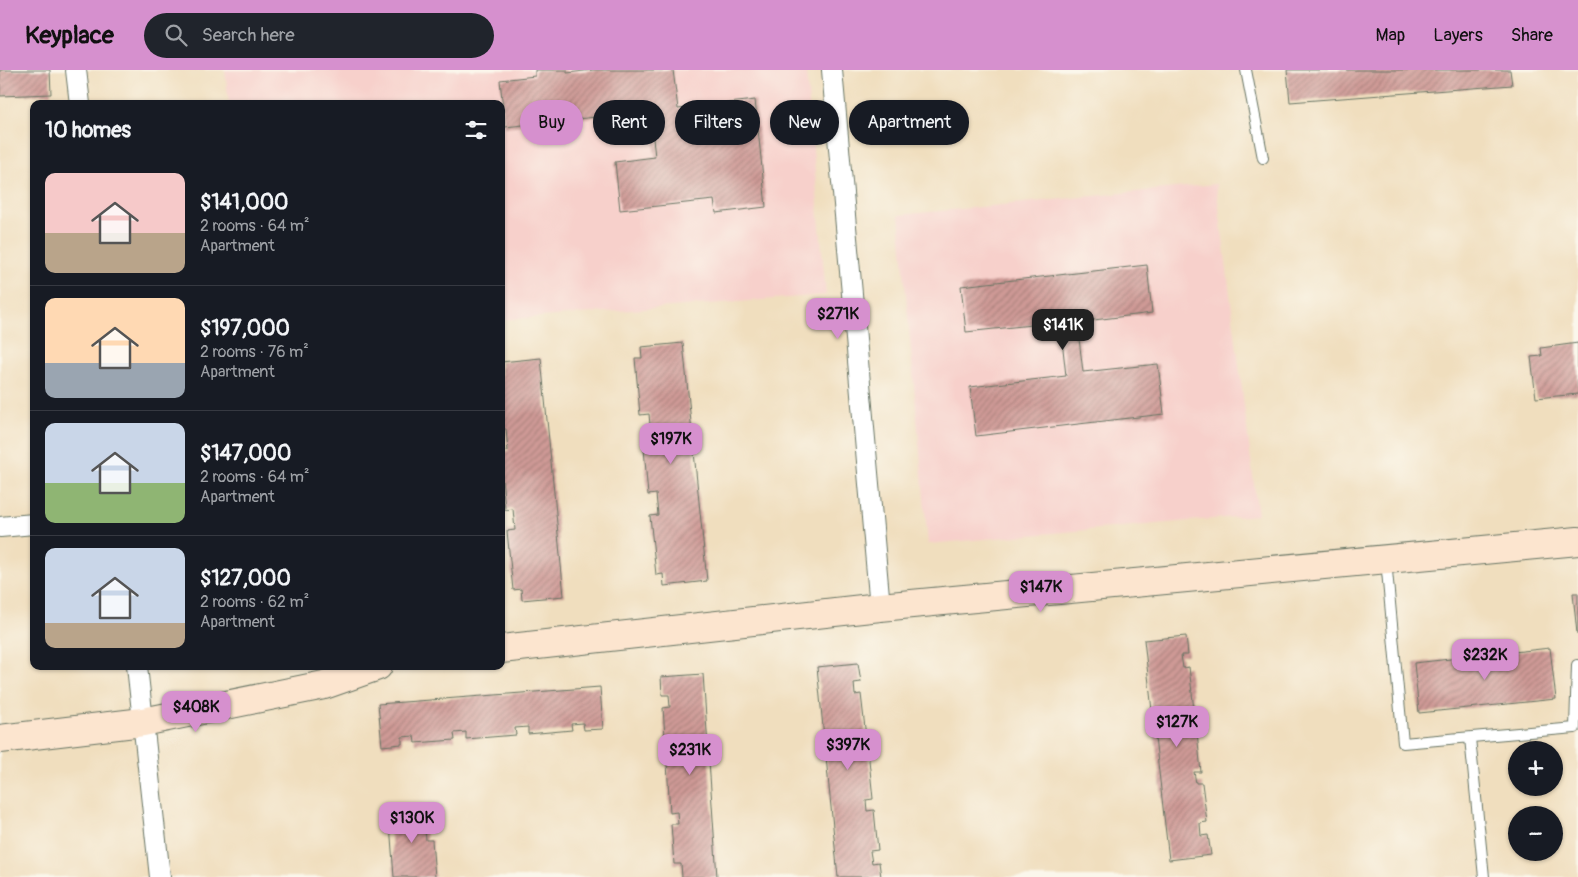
<!DOCTYPE html>
<meta charset="utf-8">
<style>
body{margin:0;font-family:Pangolin,sans-serif;background:#20242c;color:#f1f3f6;height:100vh;display:flex;flex-direction:column;font-size:19px;white-space:nowrap}
*{box-sizing:border-box;margin:0}
p{font-size:16px;color:#9ea1a6}
.icon{flex:none;width:28px;height:28px;fill:none;stroke:currentColor;stroke-width:2;stroke-linecap:round;stroke-linejoin:round}
.map{position:relative;flex:1;overflow:hidden}
.drawer{position:absolute;left:30px;top:30px;width:475px;height:570px;display:flex;flex-direction:column;background:#171b24;border-radius:10px;box-shadow:0 1px 4px #0004}
.drawer>*{flex:none}
.guide{position:absolute;left:520px;top:30px;width:475px;height:45px;display:flex;gap:10px}
.controls{position:absolute;left:1508px;top:671px;display:grid;gap:10px}
.controls a{display:grid;place-items:center;width:55px;height:55px;border-radius:50%;background:#171b24;box-shadow:0 1px 4px #0004;font-size:25px}
.price{position:absolute;translate:-50% -42px;padding:0 11px;border-radius:10px;background:#d690ce;color:#111;font-size:16px;line-height:32px;filter:drop-shadow(0 1px 2px #0008)}
.price::after{content:'';position:absolute;left:50%;top:30px;width:15px;height:11px;margin-left:-8px;background:inherit;clip-path:polygon(0 0,100% 0,50% 100%)}
.price.selected{background:#222;color:#fff}
ul{padding:0;list-style:none}
li{display:flex;align-items:center;gap:15px;height:125px;padding:0 15px}
li+li{border-top:1px solid #363941}
li span{display:grid;place-items:center;flex:none;width:140px;height:100px;border-radius:10px;color:#555}
li>.icon{margin-inline-start:auto}
span .icon{width:60px;height:60px;fill:#fffc;stroke-width:1}
li b{font-size:21px}
h2{display:flex;justify-content:space-between;align-items:center;height:60px;padding:0 15px;font-size:21px}
.tag{padding:0 18px;border-radius:22px;background:#171b24;box-shadow:0 1px 4px #0004;font-size:18px;line-height:45px}
.tag.selected{background:#d690ce;color:#111}
header{display:flex;align-items:center;gap:30px;box-sizing:border-box;height:70px;padding:0 25px;background:#d690ce;color:#111}
header strong{font-size:24px}
nav{display:flex;gap:28px;margin-inline-start:auto;font-size:18px}
.search{width:350px;height:45px;background:#20242c;display:flex;align-items:center;gap:12px;box-sizing:border-box;padding:0 18px;border-radius:28px;color:#9ea1a6;font-size:19px}
.map>svg:first-child{display:block}
.built{fill:#f7d0cb}
.building{fill:url(#building-hatch)}
.lines{fill:none;stroke-linecap:round;stroke-linejoin:round}
.lane-casing{stroke:#687564;stroke-width:12}
.street-casing{stroke:#687564;stroke-width:22}
.secondary-casing{stroke:#687564;stroke-width:30}
.lane{stroke:#fff;stroke-width:10}
.street{stroke:#fff;stroke-width:20}
.secondary{stroke:#fce5cf;stroke-width:28}
</style>
<header>
<strong>Keyplace</strong>
<div class="search"><svg class="icon" aria-label="search" viewBox="0 0 24 24"><circle cx="10" cy="10" r="6"/><path d="M15 15l6 6"/></svg>Search here</div>
<nav><a>Map</a><a>Layers</a><a>Share</a></nav>
</header>
<div class="map">
<svg width="1578" height="807" viewBox="0 0 1578 807">
<defs>
<pattern id="building-hatch" width="6" height="6" patternUnits="userSpaceOnUse" patternTransform="scale(1.25)"><rect width="6" height="6" fill="#cf9a96"/><path d="M-1 1l2-2M0 6l6-6M5 7l2-2" fill="none" stroke="#a77f7b"/></pattern>
</defs>
<rect width="100%" height="100%" fill="#fbf7ec"/>
<filter id="ink" filterUnits="userSpaceOnUse"><feTurbulence type="fractalNoise" baseFrequency=".02" numOctaves="2"/><feDisplacementMap in="SourceGraphic" scale="10" xChannelSelector="R" yChannelSelector="G"/><feConvolveMatrix kernelMatrix="1 2 1 2 8 2 1 2 1" color-interpolation-filters="sRGB"/></filter>
<filter id="wash" filterUnits="userSpaceOnUse"><feTurbulence type="fractalNoise" baseFrequency=".0096" numOctaves="4" result="noise"/><feDisplacementMap in="SourceGraphic" scale="20" xChannelSelector="R" yChannelSelector="G"/><feGaussianBlur stdDeviation="1.12" result="paint"/><feColorMatrix in="noise" values="0 0 0 0 0 0 0 0 0 0 0 0 0 0 0 0 0 1.4 0 .05"/><feComposite in="paint" operator="in"/></filter>
<g filter="url(#wash)">
<rect width="100%" height="100%" fill="#f0debe"/>
<path class="built" d="M 225,0 L 806,0 L 826,225 L 501,250 L 501,34 L 229,34 Z
M 1216,114 L 1258,445 L 928,474 L 899,145 Z"/>
<g id="blocks">
<path class="building" d="M 0,0 L 50,0 L 51,24 L 0,26 Z
M 535,0 L 567,0 L 567,3 L 593,0 L 673,0 L 678,39 L 755,30 L 766,137 L 716,143 L 714,130 L 620,140 L 615,92 L 655,87 L 650,41 L 505,57 L 500,10 L 535,6 Z
M 1287,0 L 1510,0 L 1512,15 L 1290,32 Z
M 1147,195 L 1152,243 L 1077,252 L 1083,302 L 1158,294 L 1164,344 L 976,366 L 970,317 L 1066,306 L 1060,252 L 966,262 L 961,216 Z
M 683,273 L 707,511 L 664,516 L 663,504 L 656,505 L 650,446 L 658,445 L 656,424 L 648,425 L 643,367 L 651,366 L 649,344 L 640,345 L 635,288 L 642,288 L 641,277 Z
M 1578,273 L 1578,324 L 1536,328 L 1531,287 L 1542,286 L 1541,278 Z
M 541,288 L 564,526 L 522,530 L 521,519 L 513,520 L 507,461 L 515,460 L 513,439 L 505,440 L 501,399 L 501,382 L 508,381 L 506,359 L 501,359 L 501,292 Z
M 1573,523 L 1578,523 L 1578,564 L 1577,564 Z
M 1186,566 L 1188,585 L 1181,585 L 1183,598 L 1189,597 L 1194,640 L 1187,641 L 1188,653 L 1196,652 L 1201,702 L 1194,702 L 1196,713 L 1202,713 L 1207,752 L 1200,753 L 1201,766 L 1208,765 L 1211,785 L 1169,790 L 1144,570 Z
M 1550,578 L 1556,629 L 1419,643 L 1414,593 Z
M 858,593 L 861,612 L 854,613 L 855,625 L 861,624 L 866,667 L 859,668 L 860,681 L 868,680 L 873,729 L 866,730 L 867,741 L 874,740 L 878,780 L 870,781 L 872,793 L 879,792 L 881,807 L 838,807 L 817,597 Z
M 703,604 L 717,807 L 682,807 L 681,794 L 674,794 L 671,754 L 678,754 L 677,742 L 670,743 L 667,693 L 674,693 L 673,681 L 666,681 L 663,638 L 670,637 L 669,625 L 662,625 L 661,607 Z
M 600,617 L 603,659 L 584,660 L 583,653 L 571,654 L 572,660 L 528,664 L 528,657 L 515,658 L 516,665 L 466,669 L 466,662 L 454,663 L 455,670 L 415,673 L 414,666 L 402,667 L 402,674 L 382,676 L 378,634 Z
M 431,739 L 432,758 L 425,758 L 426,770 L 432,770 L 435,807 L 394,807 L 389,741 Z"/>
</g>
</g>
<g filter="url(#ink)">
<use href="#blocks" fill-opacity="0" stroke="#687564" stroke-width="1"/>
<g class="lines">
<g class="lane-casing">
<path id="lane" d="M 1246,0 L 1263,88
M 1386,490 L 1403,673 L 1575,658 L 1577,595
M 1470,668 L 1484,807"/>
</g>
<g class="street-casing">
<path id="street" d="M 76,0 L 80,34
M 832,0 L 880,537
M 0,457 L 34,454
M 137,596 L 160,807"/>
</g>
<g class="secondary-casing">
<path id="secondary" d="M 501,579 L 880,537 L 1578,471
M 0,669 L 143,652 L 324,615 L 378,596"/>
</g>
<use href="#lane" class="lane"/>
<use href="#street" class="street"/>
<use href="#secondary" class="secondary"/>
</g>
</g>
</svg>
<div class="controls">
<a>+</a>
<a>−</a>
</div>
<b class="price" style="left:838px;top:270px">$271K</b>
<b class="price selected" style="left:1063px;top:281px">$141K</b>
<b class="price" style="left:671px;top:395px">$197K</b>
<b class="price" style="left:1041px;top:543px">$147K</b>
<b class="price" style="left:1485px;top:611px">$232K</b>
<b class="price" style="left:196px;top:663px">$408K</b>
<b class="price" style="left:1177px;top:678px">$127K</b>
<b class="price" style="left:848px;top:701px">$397K</b>
<b class="price" style="left:690px;top:706px">$231K</b>
<b class="price" style="left:412px;top:774px">$130K</b>
<div class="guide">
<a class="tag selected">Buy</a>
<a class="tag">Rent</a>
<a class="tag">Filters</a>
<a class="tag">New</a>
<a class="tag">Apartment</a>
</div>
<section class="drawer">
<h2>10 homes<svg class="icon" aria-label="filters" viewBox="0 0 24 24"><path d="M4 7h16M4 17h16"/><circle cx="9" cy="7" r="2"/><circle cx="15" cy="17" r="2"/></svg></h2>
<ul>
<li><span style="background:linear-gradient(#f6c9c9 60%,#b9a48a 0)"><svg class="icon" aria-label="home" viewBox="0 0 24 24"><path d="M3 11l9-7 9 7M6 9v11h12V9"/></svg></span><div><b>$141,000</b><p>2 rooms · 64 m²</p><p>Apartment</p></div></li>
<li><span style="background:linear-gradient(#ffd9b3 65%,#9aa5b1 0)"><svg class="icon" aria-label="home" viewBox="0 0 24 24"><path d="M3 11l9-7 9 7M6 9v11h12V9"/></svg></span><div><b>$197,000</b><p>2 rooms · 76 m²</p><p>Apartment</p></div></li>
<li><span style="background:linear-gradient(#c9d6e8 60%,#8fb573 0)"><svg class="icon" aria-label="home" viewBox="0 0 24 24"><path d="M3 11l9-7 9 7M6 9v11h12V9"/></svg></span><div><b>$147,000</b><p>2 rooms · 64 m²</p><p>Apartment</p></div></li>
<li><span style="background:linear-gradient(#c9d6e8 75%,#b9a48a 0)"><svg class="icon" aria-label="home" viewBox="0 0 24 24"><path d="M3 11l9-7 9 7M6 9v11h12V9"/></svg></span><div><b>$127,000</b><p>2 rooms · 62 m²</p><p>Apartment</p></div></li>
</ul>
</section>
</div>
